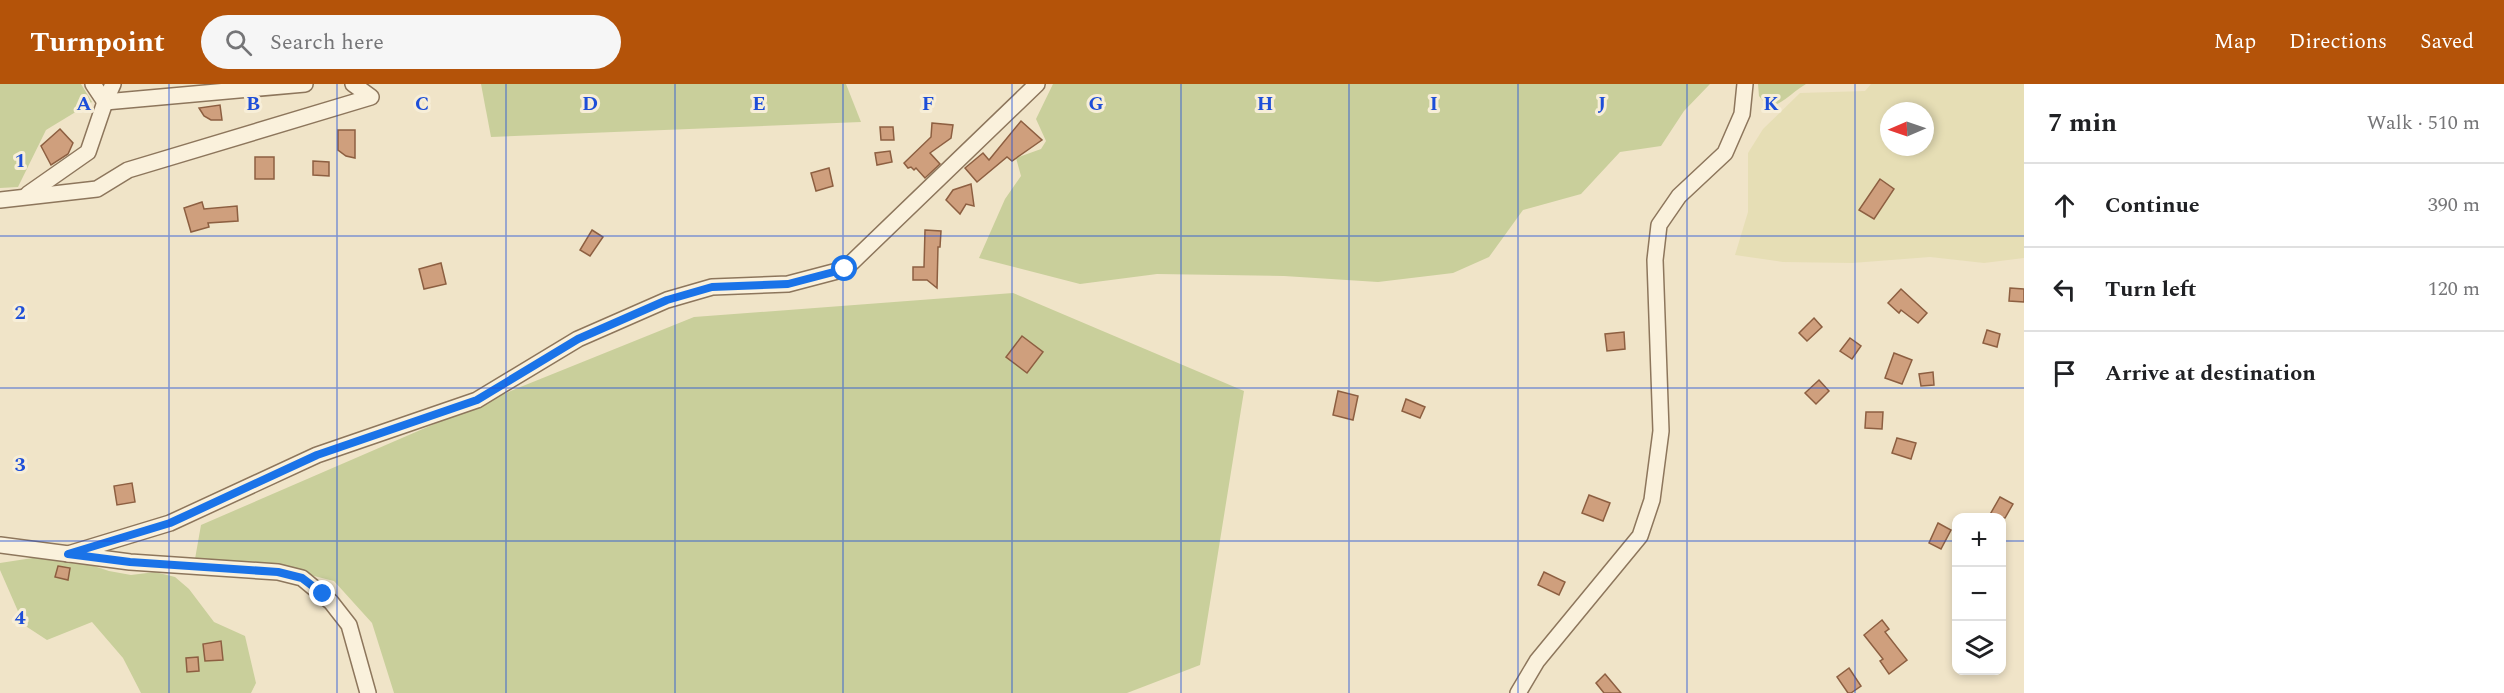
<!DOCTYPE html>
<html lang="en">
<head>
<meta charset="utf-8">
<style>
	:root { --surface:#fff; --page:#f6f6f6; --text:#202124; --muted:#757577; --line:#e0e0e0; --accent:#b45309 }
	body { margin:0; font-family:Spectral,serif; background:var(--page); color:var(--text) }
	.controls { position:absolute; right:18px; bottom:18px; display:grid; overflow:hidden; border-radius:12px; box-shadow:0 3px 9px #0003 }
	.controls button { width:54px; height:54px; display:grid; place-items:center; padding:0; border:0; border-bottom:2px solid var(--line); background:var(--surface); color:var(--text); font:30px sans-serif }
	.compass { position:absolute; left:1880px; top:18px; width:54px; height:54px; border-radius:50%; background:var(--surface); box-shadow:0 3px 9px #0003; rotate:268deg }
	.stop { position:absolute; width:18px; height:18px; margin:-14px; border:4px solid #1a73e8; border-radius:50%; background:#fff }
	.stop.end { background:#1a73e8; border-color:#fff; box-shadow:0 2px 6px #0008 }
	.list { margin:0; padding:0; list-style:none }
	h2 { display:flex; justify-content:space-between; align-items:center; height:78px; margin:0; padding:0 24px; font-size:26px }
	h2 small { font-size:20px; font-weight:400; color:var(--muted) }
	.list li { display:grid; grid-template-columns:39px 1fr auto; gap:18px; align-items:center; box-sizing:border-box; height:84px; padding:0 24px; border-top:2px solid var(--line) }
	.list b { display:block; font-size:22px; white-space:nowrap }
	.list em { font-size:20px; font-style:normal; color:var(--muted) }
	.icon { flex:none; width:33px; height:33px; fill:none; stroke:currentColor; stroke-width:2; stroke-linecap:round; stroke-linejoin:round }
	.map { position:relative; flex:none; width:2024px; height:609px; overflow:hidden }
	header { display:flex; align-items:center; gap:36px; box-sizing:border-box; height:84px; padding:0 30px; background:var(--accent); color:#fff }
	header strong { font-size:28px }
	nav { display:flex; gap:33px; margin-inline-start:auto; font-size:21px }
	.search { width:420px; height:54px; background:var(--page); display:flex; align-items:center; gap:15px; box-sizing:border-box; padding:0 21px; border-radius:33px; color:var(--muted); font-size:22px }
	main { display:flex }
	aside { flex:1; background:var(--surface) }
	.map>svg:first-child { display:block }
</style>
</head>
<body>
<header>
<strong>Turnpoint</strong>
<div class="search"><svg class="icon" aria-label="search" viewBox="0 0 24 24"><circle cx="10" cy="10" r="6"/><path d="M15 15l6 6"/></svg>Search here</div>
<nav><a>Map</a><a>Directions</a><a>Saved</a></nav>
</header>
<main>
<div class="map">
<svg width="2024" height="609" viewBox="0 0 2024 609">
	<rect width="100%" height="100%" fill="#f0e4c8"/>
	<path fill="#e6deb5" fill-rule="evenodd" d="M1871,0H2024V174L1984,179L1930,173L1852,179L1783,178L1735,171L1748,128V69L1763,45L1800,9L1865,7ZM1889,27H1925V63H1889Z"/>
	<g fill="#c9cf9b">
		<polygon points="0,0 81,0 92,18 46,46 18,103 0,104"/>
		<polygon points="481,0 846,0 861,38 491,53"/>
		<polygon points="1053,0 1710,0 1684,27 1661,62 1620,68 1581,110 1523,126 1489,173 1453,189 1378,198 1284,192 1157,190 1080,200 979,174 1005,115 1021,92 1016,74 1041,65 1046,57 1036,35"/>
		<path d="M1758,0H1806C1792,8 1784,20 1768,23L1759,12Z"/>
		<polygon points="1013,209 1244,307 1200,581 1127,609 394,609 372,539 334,497 258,478 195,475 201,441 513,306 694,233"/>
		<polygon points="39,473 88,480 109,487 131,491 155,488 175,493 189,505 214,538 245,552 256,599 251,609 141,609 123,574 92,538 47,556 24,541 0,486 0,479"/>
	</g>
	<g fill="#cf9f7d" stroke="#8d5f41" stroke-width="1.5">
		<polygon points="220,21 222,36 211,36 204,32 199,24"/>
		<polygon points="1021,37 1042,56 1012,77 1007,73 977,98 965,84 983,69 989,76"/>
		<polygon points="932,39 953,41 951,54 930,69 940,80 925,94 916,84 914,86 911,83 908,84 904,79 931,53"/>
		<polygon points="880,43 893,43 894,56 881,56"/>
		<polygon points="60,45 73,59 68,70 51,81 41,62"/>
		<polygon points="338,46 355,46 355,74 346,72 338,66"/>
		<polygon points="890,67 892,78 877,81 875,69"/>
		<rect x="255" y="73" width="19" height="22"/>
		<polygon points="313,77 329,78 329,92 313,91"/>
		<polygon points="829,84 833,102 816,107 811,89"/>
		<polygon points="1880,95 1894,105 1874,135 1859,126"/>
		<polygon points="971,100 974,122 966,120 960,130 946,116 953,106"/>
		<polygon points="202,118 204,125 237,122 238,137 208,139 209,143 191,148 184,124"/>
		<polygon points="592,146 603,153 590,172 580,166"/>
		<polygon points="925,146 941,147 940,163 938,163 937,204 927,196 913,196 913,183 924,183"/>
		<polygon points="441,179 446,200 424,205 419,185"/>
		<polygon points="2010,204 2024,205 2024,218 2009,217"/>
		<polygon points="1901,205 1927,229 1918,239 1901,226 1899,229 1888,219"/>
		<polygon points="1814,234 1822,243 1807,257 1799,249"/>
		<polygon points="1987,246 2000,250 1997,263 1983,259"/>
		<polygon points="1624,248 1625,265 1607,267 1605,250"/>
		<polygon points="1022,252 1043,268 1027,289 1006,273"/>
		<polygon points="1850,254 1861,262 1852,275 1840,267"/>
		<polygon points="1894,269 1912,276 1902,300 1885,294"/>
		<polygon points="1933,288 1934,301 1921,302 1919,290"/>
		<polygon points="1819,296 1829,307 1816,320 1805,309"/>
		<polygon points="1338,307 1358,312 1353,336 1333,331"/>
		<polygon points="1406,315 1425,323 1420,334 1402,327"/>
		<polygon points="1866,328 1883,328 1882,345 1865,344"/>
		<polygon points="1897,354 1916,359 1911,375 1892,369"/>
		<polygon points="132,399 135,418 117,421 114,402"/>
		<polygon points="1589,411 1610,419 1603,437 1582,429"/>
		<polygon points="2000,413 2013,420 2005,434 1988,434"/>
		<polygon points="1938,439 1951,446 1941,465 1929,459"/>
		<polygon points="58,482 70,484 68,496 55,493"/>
		<polygon points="1544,488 1565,498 1559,511 1538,501"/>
		<polygon points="1882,536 1889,545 1885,548 1907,576 1889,590 1880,577 1883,575 1864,551"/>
		<polygon points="221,557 223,576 205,577 203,560"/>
		<polygon points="198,573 199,587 187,588 186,574"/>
		<polygon points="1849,584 1861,602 1851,609 1848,609 1837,593"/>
		<polygon points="1605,590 1621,609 1604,609 1596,599"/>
	</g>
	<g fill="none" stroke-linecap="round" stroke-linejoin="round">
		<g stroke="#8d765c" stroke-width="18">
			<g id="minor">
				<polyline points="93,0 105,18 305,0"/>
				<polyline points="28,110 88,68 105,18 113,0"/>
				<polyline points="0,116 97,105 128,86 371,13 353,0"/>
				<polyline points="0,461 130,478 278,488 302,494 331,518 349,541 368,609"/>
				<polyline points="68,470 170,439 317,371 477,316 578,255 667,216 712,203 788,200 845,185 1037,0"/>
				<polyline points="1518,609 1537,577 1640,452 1652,416 1661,347 1655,176 1659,141 1679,112 1725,69 1742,30 1745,0"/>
			</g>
		</g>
		<use href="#minor" stroke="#faf1dc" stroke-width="15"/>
	</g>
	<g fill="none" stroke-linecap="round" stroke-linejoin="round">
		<polyline stroke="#1a73e8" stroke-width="8" points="323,510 302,494 278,488 130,478 68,470 170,439 317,371 477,316 578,255 667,216 712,203 788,200 845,185"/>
	</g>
	<path fill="none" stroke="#1d4ed8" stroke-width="1.5" stroke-opacity="0.55" d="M169,0V609M337,0V609M506,0V609M675,0V609M843,0V609M1012,0V609M1181,0V609M1349,0V609M1518,0V609M1687,0V609M1855,0V609M0,152H2024M0,304H2024M0,457H1956M2002,457H2024"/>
	<g font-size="20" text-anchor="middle" font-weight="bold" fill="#1d4ed8" stroke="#f7eed8" stroke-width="6" stroke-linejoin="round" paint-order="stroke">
		<text x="84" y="26">A</text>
		<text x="253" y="26">B</text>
		<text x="422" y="26">C</text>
		<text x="590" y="26">D</text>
		<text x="759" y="26">E</text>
		<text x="928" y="26">F</text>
		<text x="1096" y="26">G</text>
		<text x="1265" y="26">H</text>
		<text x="1434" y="26">I</text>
		<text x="1602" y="26">J</text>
		<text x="1771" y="26">K</text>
		<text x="20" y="83">1</text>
		<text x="20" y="235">2</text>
		<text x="20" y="387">3</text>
		<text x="20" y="540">4</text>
	</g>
</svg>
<div class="controls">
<button>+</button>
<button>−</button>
<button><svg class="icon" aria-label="layers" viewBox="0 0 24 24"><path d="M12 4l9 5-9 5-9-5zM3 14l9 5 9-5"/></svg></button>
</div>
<svg class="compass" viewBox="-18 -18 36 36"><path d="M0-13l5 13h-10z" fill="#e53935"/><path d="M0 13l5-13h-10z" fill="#757577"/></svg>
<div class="stop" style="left:845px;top:185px"></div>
<div class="stop end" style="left:323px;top:510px"></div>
</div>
<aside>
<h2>7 min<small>Walk · 510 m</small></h2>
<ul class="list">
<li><svg class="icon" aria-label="ahead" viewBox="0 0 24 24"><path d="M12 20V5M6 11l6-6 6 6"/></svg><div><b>Continue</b></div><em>390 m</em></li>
<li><svg class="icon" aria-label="left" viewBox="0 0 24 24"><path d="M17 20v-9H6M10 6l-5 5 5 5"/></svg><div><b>Turn left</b></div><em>120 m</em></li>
<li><svg class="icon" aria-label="arrive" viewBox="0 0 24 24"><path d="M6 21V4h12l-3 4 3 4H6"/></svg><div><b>Arrive at destination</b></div></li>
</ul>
</aside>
</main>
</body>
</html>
